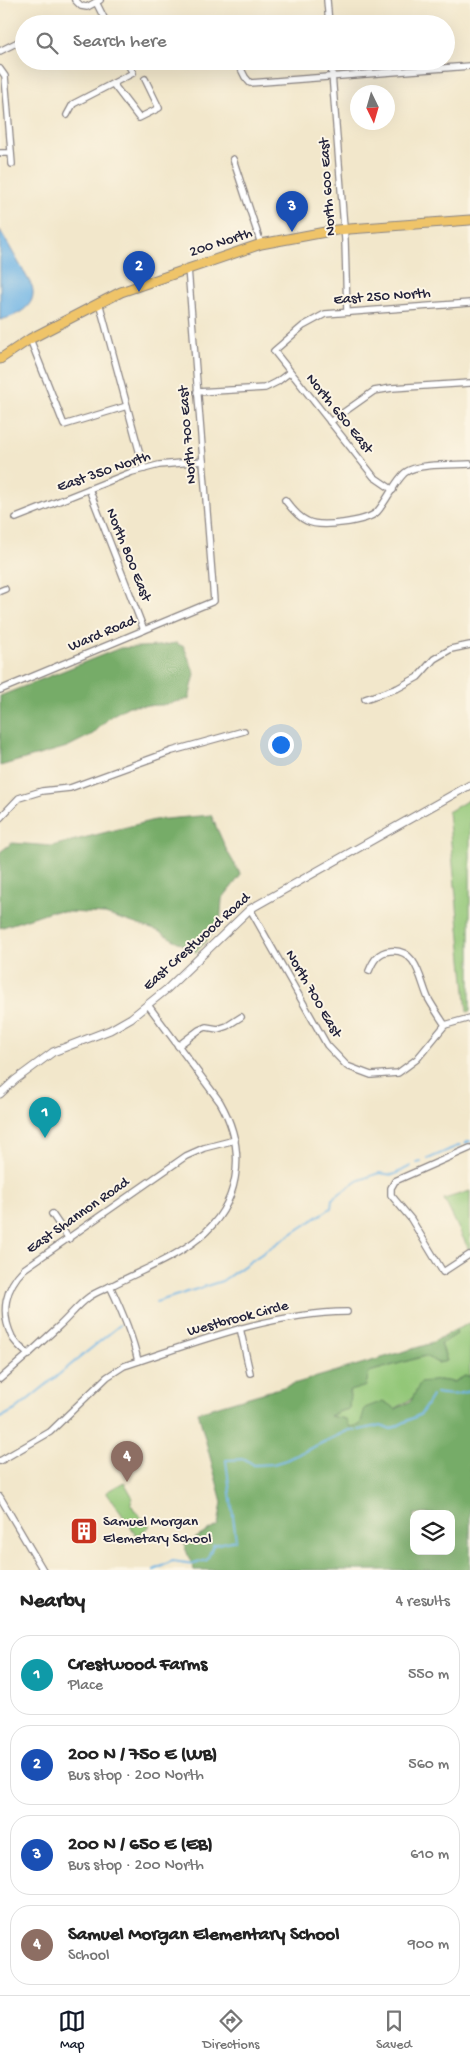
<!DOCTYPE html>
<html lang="en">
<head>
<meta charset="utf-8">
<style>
	:root { --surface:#fff; --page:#f2f2f2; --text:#222; --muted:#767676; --line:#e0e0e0; --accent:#111827 }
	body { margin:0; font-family:"Gochi Hand",sans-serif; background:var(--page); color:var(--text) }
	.controls { position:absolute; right:15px; bottom:15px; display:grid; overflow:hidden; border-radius:10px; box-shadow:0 5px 20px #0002 }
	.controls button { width:45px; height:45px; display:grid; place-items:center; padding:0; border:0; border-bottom:1px solid var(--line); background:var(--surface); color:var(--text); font:25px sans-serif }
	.compass { position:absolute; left:350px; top:85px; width:45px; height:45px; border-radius:50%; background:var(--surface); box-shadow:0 5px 20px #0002; rotate:175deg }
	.you { position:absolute; left:280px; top:744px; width:18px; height:18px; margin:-12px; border:4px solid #fff; border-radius:50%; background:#1a73e8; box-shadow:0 0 0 8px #1a73e833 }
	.badge { display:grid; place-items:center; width:32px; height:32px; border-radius:50%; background:var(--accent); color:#fff; font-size:16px; font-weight:700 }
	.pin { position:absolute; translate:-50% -41px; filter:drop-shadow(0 1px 2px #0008) }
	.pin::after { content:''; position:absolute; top:26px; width:18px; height:15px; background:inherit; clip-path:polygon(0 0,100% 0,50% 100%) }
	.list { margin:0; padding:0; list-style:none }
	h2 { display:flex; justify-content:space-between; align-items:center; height:65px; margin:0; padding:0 20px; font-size:21px }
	h2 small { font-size:16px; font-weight:400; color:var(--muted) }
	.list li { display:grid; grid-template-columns:32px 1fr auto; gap:15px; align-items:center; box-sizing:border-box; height:80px; margin:0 10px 10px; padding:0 10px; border:1px solid var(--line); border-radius:20px }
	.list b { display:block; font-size:19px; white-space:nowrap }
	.list p { margin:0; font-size:16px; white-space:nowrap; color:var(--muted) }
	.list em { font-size:16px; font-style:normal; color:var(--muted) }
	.icon { flex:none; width:28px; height:28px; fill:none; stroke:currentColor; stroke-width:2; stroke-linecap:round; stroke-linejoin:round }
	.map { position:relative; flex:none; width:470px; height:1570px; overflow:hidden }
	.search { position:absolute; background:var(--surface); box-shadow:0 5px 20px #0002; left:15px; right:15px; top:15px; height:55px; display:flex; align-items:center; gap:12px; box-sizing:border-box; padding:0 18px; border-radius:28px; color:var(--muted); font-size:19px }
	.sheet { height:425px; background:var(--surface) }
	nav { display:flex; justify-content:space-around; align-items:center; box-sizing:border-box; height:70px; border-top:1px solid var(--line); background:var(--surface); font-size:14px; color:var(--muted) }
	nav a { display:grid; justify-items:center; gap:2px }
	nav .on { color:var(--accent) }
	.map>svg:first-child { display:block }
</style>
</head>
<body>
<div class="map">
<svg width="470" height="1570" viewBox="0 0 470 1570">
	<rect width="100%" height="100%" fill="#fcf5e5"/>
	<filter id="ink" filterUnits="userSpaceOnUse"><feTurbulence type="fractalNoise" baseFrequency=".02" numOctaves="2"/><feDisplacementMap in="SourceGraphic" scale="10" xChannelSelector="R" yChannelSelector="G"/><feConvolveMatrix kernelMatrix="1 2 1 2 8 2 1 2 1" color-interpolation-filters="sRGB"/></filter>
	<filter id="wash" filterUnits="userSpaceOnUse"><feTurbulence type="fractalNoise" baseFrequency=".0096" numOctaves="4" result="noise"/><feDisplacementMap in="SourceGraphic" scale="20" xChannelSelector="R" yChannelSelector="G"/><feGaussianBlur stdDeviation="1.12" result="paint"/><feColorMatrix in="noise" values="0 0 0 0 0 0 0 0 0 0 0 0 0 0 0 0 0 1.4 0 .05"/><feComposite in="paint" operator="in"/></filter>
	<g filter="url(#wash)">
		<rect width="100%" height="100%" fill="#f2e7cb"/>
		<g fill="#93c778" stroke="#5a745a">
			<polygon points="470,799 470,1011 467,1012 448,812"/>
			<polygon points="470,1191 470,1252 444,1199"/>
			<path d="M470,1323V1376H465L454,1382L439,1380C423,1391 369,1429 350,1427C344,1426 335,1419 329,1417L338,1412L349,1409L350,1391L369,1372L425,1356L438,1363L447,1361L441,1343L457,1334L455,1330Z"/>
			<polygon points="124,1482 132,1496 131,1504 135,1511 150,1526 137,1536 106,1492"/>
		</g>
		<g fill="#76ac68" stroke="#4c6752" fill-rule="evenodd">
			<polygon points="176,643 184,647 195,674 189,699 162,705 129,706 111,716 93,734 67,747 0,766 0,696 120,648 159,646"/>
			<polygon points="211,815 227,851 241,875 222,899 220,926 196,952 158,931 105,914 51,911 0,928 0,852 12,843 52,846 154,820"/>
			<path d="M455,1330L457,1334L441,1344L447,1361L438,1363L425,1356L369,1372L366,1386L350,1391L349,1409L338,1412L330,1416L346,1419L350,1427L360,1425L365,1408L383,1401L396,1409L411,1401L420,1383L439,1380L454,1382L465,1376H470V1570H194L184,1545L218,1525L222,1502L198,1412L429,1344ZM414,1514H451V1551H414Z"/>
		</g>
		<path fill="#6eb4e5" stroke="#486b90" d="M0,230L32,286C38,306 17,316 0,320Z"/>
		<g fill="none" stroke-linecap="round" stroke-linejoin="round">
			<g stroke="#6eb4e5" stroke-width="2">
				<polyline points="465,1143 470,1141"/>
				<polyline points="428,1159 460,1145"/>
				<polyline points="417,1163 421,1162"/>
				<polyline points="156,1302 222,1281 276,1244 331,1208 332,1199 357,1181 379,1173 393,1175 411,1166"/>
				<path d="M436,1393C448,1395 459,1396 470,1390"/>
				<polyline points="0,1418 15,1410 120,1325"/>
				<polyline points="359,1430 381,1425 391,1429 421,1414 432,1396"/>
				<polyline points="154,1570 172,1561 194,1564 207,1560 213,1545 236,1540 226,1460 245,1459 254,1465 273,1464 286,1460 349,1430 356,1430"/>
			</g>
		</g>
	</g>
	<g filter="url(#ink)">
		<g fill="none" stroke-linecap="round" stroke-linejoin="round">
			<g stroke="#8a8483" stroke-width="8">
				<g id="minor">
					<polyline points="75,0 81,6 87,7 100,0"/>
					<polyline points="327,0 329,24"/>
					<polyline points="96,2 107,24"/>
					<polyline points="0,51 24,39"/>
					<polyline points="237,61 245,77 250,83 470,66"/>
					<polyline points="331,61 345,240 347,312"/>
					<polyline points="0,69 5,76 12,164"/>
					<polyline points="113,84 139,118 159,108 145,79"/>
					<polyline points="67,115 73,104 133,73 126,61"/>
					<polyline points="0,153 10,153"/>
					<polyline points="233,159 261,244"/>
					<polyline points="99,302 144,469"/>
					<polyline points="30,339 64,425 127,406"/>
					<polyline points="197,392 265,388 277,382 290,372"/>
					<polyline points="330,422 374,391 392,388 470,383"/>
					<polyline points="89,489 144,630"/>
					<polyline points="393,490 374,477 274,351 303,326 325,314 470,303"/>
					<path d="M285,500C291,508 298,517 307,521C320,528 366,522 377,512C387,501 396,479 406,472C418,463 455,465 470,464"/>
					<polyline points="16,518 132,472 159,465 203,461"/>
					<polyline points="0,591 5,589"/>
					<polyline points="0,690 214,601 188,268"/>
					<polyline points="365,699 398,688 418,677 434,659 451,649 470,645"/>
					<polyline points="0,818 19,798 42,791 70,788 172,751 244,731"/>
					<polyline points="250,909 327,1045 347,1066 371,1075 398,1073 417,1059 445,1025 470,1018"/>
					<path d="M369,971C373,961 378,952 390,951C417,948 420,980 428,998C433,1007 439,1016 445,1025"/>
					<polyline points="178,1046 199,1030 206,1027 218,1029 227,1026 241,1017"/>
					<polyline points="52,1214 69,1239"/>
					<polyline points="469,1255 443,1272 411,1219 391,1195 391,1188 395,1181 470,1148"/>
					<path d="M110,1286C122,1311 132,1334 138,1361"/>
					<polyline points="240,1328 250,1373"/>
					<path d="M29,1355C23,1350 16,1344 12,1337C0,1312 5,1288 24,1269L186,1156L204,1148L235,1140"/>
					<path d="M0,1379C20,1362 40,1344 59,1326C69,1317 78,1305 89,1297C96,1292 105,1289 113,1285C164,1259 224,1241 235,1178C240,1151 233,1125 220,1102L148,1005"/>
					<path d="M0,1461L50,1432L107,1377L124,1366C197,1342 269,1313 347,1312"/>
					<polyline points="0,1497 43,1570"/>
				</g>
			</g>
			<g stroke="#8a8483" stroke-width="9">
				<polyline id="tertiary" points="0,1094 15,1080 53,1052 110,1030 131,1018 167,989 250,909 470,785"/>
			</g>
			<g stroke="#8a8483" stroke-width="11">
				<polyline id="primary" points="0,359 30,339 121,292 261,244 336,230 470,220"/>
			</g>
			<use href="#minor" stroke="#fff" stroke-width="5.5"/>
			<use href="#tertiary" stroke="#fff" stroke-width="7"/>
			<use href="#primary" stroke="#efc469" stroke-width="9"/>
		</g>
	</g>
	<defs>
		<g id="building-square" transform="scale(1.4375)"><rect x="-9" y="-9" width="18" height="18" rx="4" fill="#c8321e" stroke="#fcf5e5"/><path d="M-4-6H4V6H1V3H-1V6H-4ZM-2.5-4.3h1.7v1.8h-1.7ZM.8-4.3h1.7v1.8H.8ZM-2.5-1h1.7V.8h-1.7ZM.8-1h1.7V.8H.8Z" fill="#fff"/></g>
	</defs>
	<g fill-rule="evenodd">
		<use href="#building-square" x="84" y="1531"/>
	</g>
	<g text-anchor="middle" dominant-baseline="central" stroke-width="4" stroke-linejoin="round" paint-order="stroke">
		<g font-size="15" fill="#22223b" stroke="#fcf5e5">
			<text transform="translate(328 187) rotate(-94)">North 600 East</text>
			<text transform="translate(221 243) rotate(-18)">200 North</text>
			<text transform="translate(382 297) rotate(-4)">East 250 North</text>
			<text transform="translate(339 414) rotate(51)">North 650 East</text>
			<text transform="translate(188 435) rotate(-95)">North 700 East</text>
			<text transform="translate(104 472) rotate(-19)">East 350 North</text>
			<text transform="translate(128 555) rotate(68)">North 800 East</text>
			<text transform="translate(102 634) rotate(-23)">Ward Road</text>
			<text transform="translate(197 942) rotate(-42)">East Crestwood Road</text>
			<text transform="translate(313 994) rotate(60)">North 700 East</text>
			<text transform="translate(78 1216) rotate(-35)">East Shannon Road</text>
			<text transform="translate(238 1319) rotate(-15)">Westbrook Circle</text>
		</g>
		<g font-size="15" fill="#22223b" stroke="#fcf5e5" text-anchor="start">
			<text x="103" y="1522">Samuel Morgan<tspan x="103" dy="17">Elemetary School</tspan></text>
		</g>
	</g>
</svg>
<div class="controls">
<button><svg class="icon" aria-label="layers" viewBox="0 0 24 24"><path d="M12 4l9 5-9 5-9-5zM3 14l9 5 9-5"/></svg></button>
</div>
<svg class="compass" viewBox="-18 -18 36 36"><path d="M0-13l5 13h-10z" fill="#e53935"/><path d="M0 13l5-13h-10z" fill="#767676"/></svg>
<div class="you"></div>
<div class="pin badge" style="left:45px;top:1138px;background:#0f9aa8">1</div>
<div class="pin badge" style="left:139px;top:292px;background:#1a4fb4">2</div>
<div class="pin badge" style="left:292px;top:232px;background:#1a4fb4">3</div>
<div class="pin badge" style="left:127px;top:1482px;background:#8d6e63">4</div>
<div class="search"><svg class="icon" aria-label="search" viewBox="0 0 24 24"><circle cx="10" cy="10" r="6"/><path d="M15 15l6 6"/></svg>Search here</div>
</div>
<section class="sheet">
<h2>Nearby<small>4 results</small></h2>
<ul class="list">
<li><span class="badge" style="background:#0f9aa8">1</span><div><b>Crestwood Farms</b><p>Place</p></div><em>550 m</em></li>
<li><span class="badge" style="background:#1a4fb4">2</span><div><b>200 N / 750 E (WB)</b><p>Bus stop · 200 North</p></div><em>560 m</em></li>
<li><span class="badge" style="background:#1a4fb4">3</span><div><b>200 N / 650 E (EB)</b><p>Bus stop · 200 North</p></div><em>610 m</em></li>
<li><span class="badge" style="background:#8d6e63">4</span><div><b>Samuel Morgan Elementary School</b><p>School</p></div><em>900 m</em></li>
</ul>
</section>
<nav>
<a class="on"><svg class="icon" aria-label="map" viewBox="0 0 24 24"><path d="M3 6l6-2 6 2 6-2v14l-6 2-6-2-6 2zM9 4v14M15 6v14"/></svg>Map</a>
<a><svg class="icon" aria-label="directions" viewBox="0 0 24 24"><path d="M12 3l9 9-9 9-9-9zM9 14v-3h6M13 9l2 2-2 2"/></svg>Directions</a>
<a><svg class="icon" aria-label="saved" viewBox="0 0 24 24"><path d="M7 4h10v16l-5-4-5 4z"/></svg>Saved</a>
</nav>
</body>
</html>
